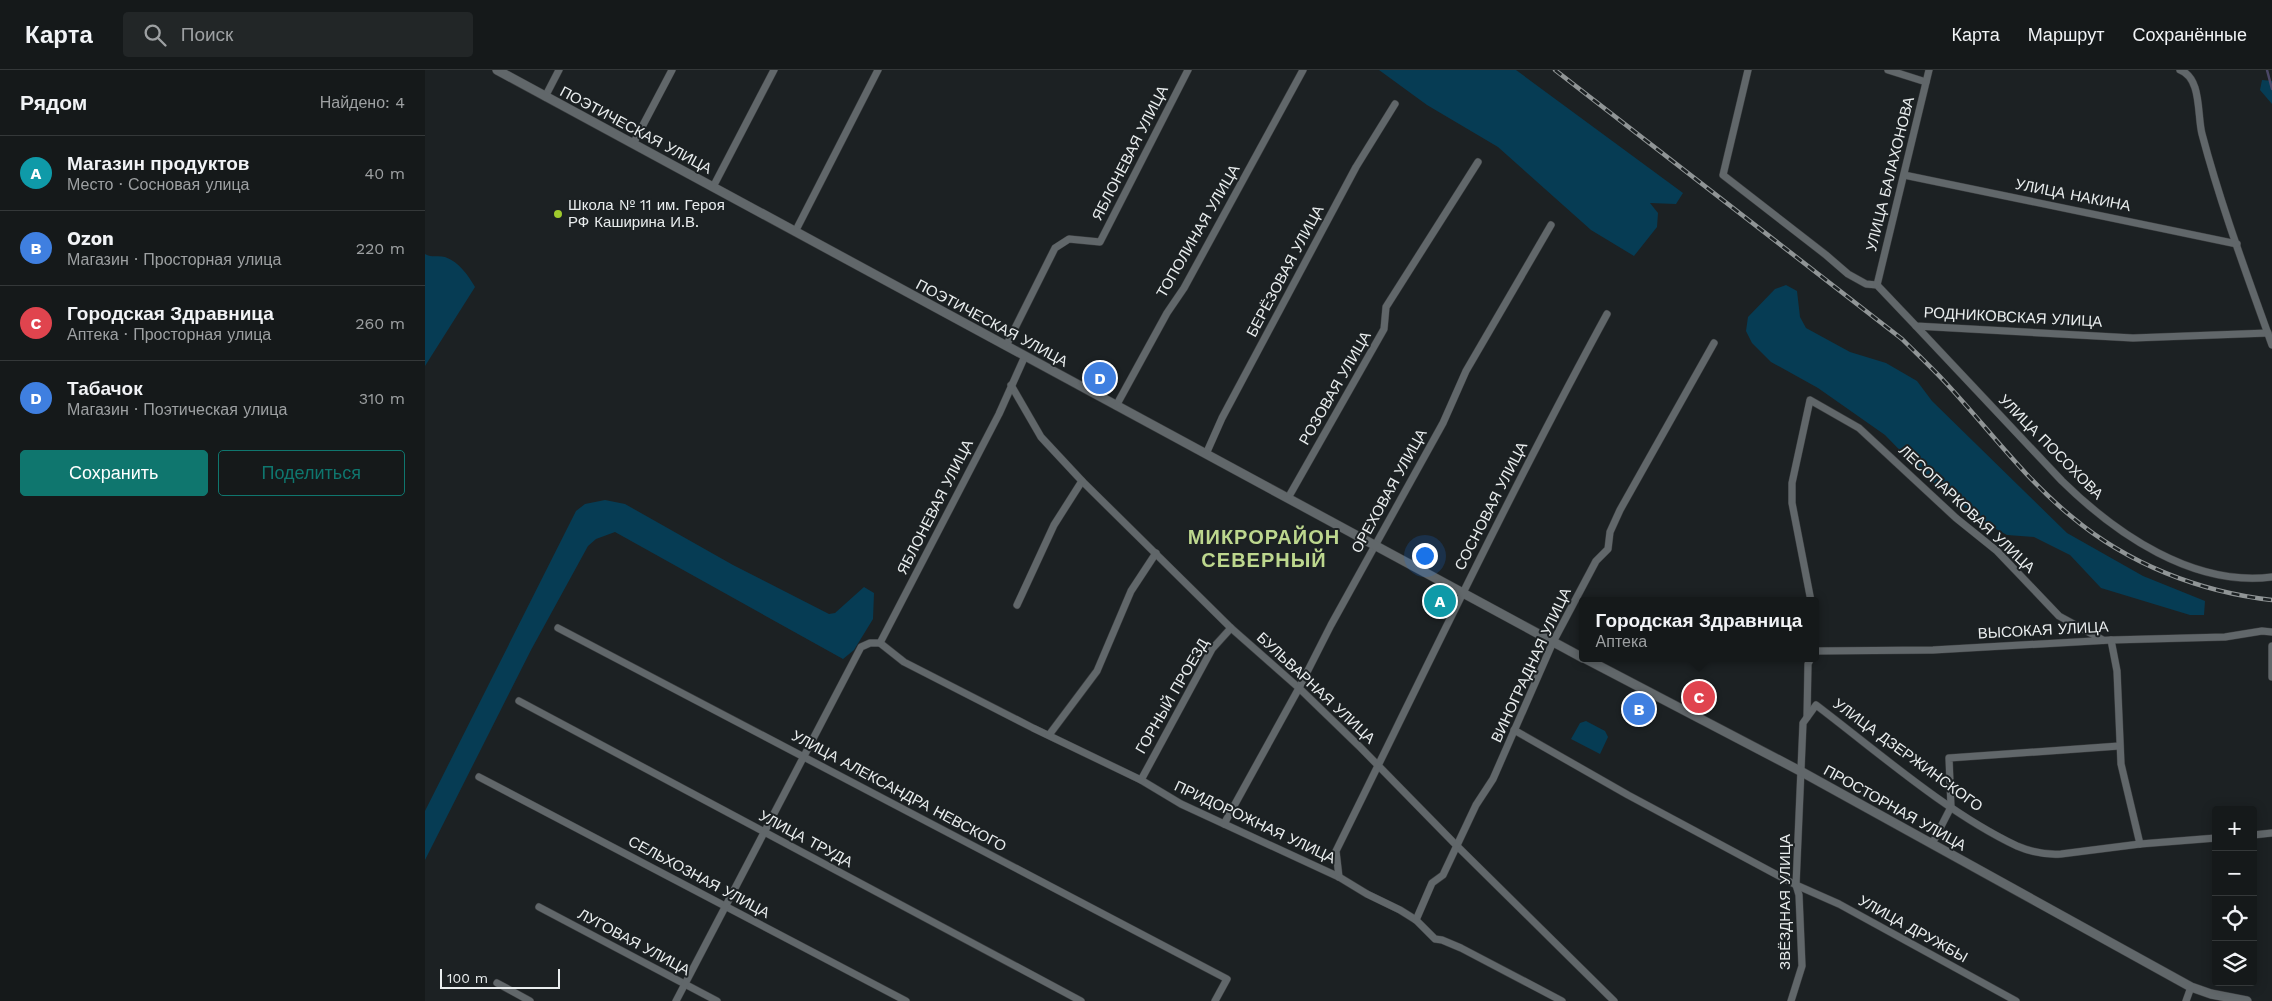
<!DOCTYPE html>
<html lang="ru">
<head>
<meta charset="utf-8">
<style>
	:root { --surface:#15191a; --page:#222627; --text:#f1f3f6; --muted:#9da0a2; --line:#343839; --accent:#0f766e }
	body { margin:0; font-family:"Work Sans",sans-serif; background:var(--page); color:var(--text) }
	.controls { position:absolute; right:15px; bottom:15px; display:grid; overflow:hidden; border-radius:5px; box-shadow:0 2px 12px #0003 }
	.controls button { width:45px; height:45px; display:grid; place-items:center; padding:0; border:0; border-bottom:1px solid var(--line); background:var(--surface); color:var(--text); font:25px sans-serif }
	.scale { position:absolute; left:15px; bottom:12px; width:120px; box-sizing:border-box; padding-left:5px; border:2px solid #e9edee; border-top:0; font-size:14px; line-height:18px; white-space:nowrap; color:#e9edee; -webkit-text-stroke:4px #1c2123; paint-order:stroke }
	.you { position:absolute; left:999px; top:485px; width:18px; height:18px; margin:-12px; border:4px solid #fff; border-radius:50%; background:#1a73e8; box-shadow:0 0 0 8px #1a73e833 }
	.badge { display:grid; place-items:center; width:32px; height:32px; border-radius:50%; background:var(--accent); color:#fff; font-size:16px; font-weight:700 }
	.pin { position:absolute; translate:-50% -50%; border:2px solid #fff; box-shadow:0 1px 5px #0006 }
	.popup { position:absolute; left:1154px; top:527px; width:240px; height:65px; box-sizing:border-box; display:grid; place-content:center; border-radius:5px; background:var(--surface); filter:drop-shadow(0 1px 4px #0005); font-size:16px; white-space:nowrap; color:var(--muted) }
	.popup b { font-size:19px; color:var(--text) }
	.popup::after { content:''; position:absolute; left:50%; top:100%; margin-left:-10px; border:10px solid transparent; border-top-color:var(--surface) }
	.list { margin:0; padding:0; list-style:none }
	h2 { display:flex; justify-content:space-between; align-items:center; height:65px; margin:0; padding:0 20px; font-size:21px }
	h2 small { font-size:16px; font-weight:400; color:var(--muted) }
	.list li { display:grid; grid-template-columns:32px 1fr auto; gap:15px; align-items:center; box-sizing:border-box; height:75px; padding:0 20px; border-top:1px solid var(--line) }
	.list b { display:block; font-size:19px; white-space:nowrap }
	.list p { margin:0; font-size:16px; white-space:nowrap; color:var(--muted) }
	.list em { font-size:16px; font-style:normal; color:var(--muted) }
	.actions { display:flex; gap:10px; padding:15px 20px }
	.actions a { flex:1; padding:11px 0; border:1px solid var(--accent); border-radius:5px; text-align:center; font-size:18px; color:var(--accent) }
	.actions .main { background:var(--accent); color:#fff }
	.icon { flex:none; width:28px; height:28px; fill:none; stroke:currentColor; stroke-width:2; stroke-linecap:round; stroke-linejoin:round }
	.map { position:relative; flex:none; width:1847px; height:931px; overflow:hidden }
	header { display:flex; align-items:center; gap:30px; box-sizing:border-box; height:70px; padding:0 25px; background:var(--surface); border-bottom:1px solid var(--line) }
	header strong { font-size:24px }
	nav { display:flex; gap:28px; margin-inline-start:auto; font-size:18px }
	.search { width:350px; height:45px; background:var(--page); display:flex; align-items:center; gap:12px; box-sizing:border-box; padding:0 18px; border-radius:5px; color:var(--muted); font-size:19px }
	main { display:flex }
	aside { flex:1; background:var(--surface) }
	.map>svg:first-child { display:block }
</style>
</head>
<body>
<header>
<strong>Карта</strong>
<div class="search"><svg class="icon" aria-label="search" viewBox="0 0 24 24"><circle cx="10" cy="10" r="6"/><path d="M15 15l6 6"/></svg>Поиск</div>
<nav><a>Карта</a><a>Маршрут</a><a>Сохранённые</a></nav>
</header>
<main>
<aside>
<h2>Рядом<small>Найдено: 4</small></h2>
<ul class="list">
<li><span class="badge" style="background:#0f9aa8">A</span><div><b>Магазин продуктов</b><p>Место · Сосновая улица</p></div><em>40 m</em></li>
<li><span class="badge" style="background:#3f7fe0">B</span><div><b>Ozon</b><p>Магазин · Просторная улица</p></div><em>220 m</em></li>
<li><span class="badge" style="background:#e0444e">C</span><div><b>Городская Здравница</b><p>Аптека · Просторная улица</p></div><em>260 m</em></li>
<li><span class="badge" style="background:#3f7fe0">D</span><div><b>Табачок</b><p>Магазин · Поэтическая улица</p></div><em>310 m</em></li>
</ul>
<div class="actions"><a class="main">Сохранить</a><a>Поделиться</a></div>
</aside>
<div class="map">
<svg width="1847" height="931" viewBox="0 0 1847 931">
	<rect width="100%" height="100%" fill="#1c2123"/>
	<g fill="#063c54">
		<polygon points="954,0 1091,0 1258,123 1251,134 1225,133 1233,143 1232,157 1209,186 1166,160 1073,77 1002,35"/>
		<polygon points="1837,10 1847,11 1847,34 1835,20"/>
		<path d="M0,184C7,188 13,185 20,187C34,192 43,205 50,217L0,296Z"/>
		<polygon points="1361,215 1372,221 1375,247 1381,258 1425,282 1461,293 1492,311 1507,331 1642,463 1718,506 1780,531 1779,545 1765,545 1676,518 1645,485 1609,467 1582,465 1558,452 1497,403 1460,365 1393,318 1346,292 1327,273 1321,261 1323,247 1350,219"/>
		<polygon points="180,430 200,434 308,495 404,544 410,543 439,517 449,523 448,549 429,580 418,589 190,462 171,469 163,476 106,580 0,790 0,741 151,441 160,434"/>
		<polygon points="1161,651 1180,661 1183,667 1175,684 1146,669 1155,653"/>
	</g>
	<g fill="none" stroke-linecap="round" stroke-linejoin="round">
		<polyline stroke="#4a4766" stroke-width="2.5" points="1842,0 1847,19"/>
		<g stroke="#393c3e" stroke-width="8">
			<g id="minor">
				<polyline points="1323,0 1298,105 1401,185 1423,204 1441,214 1452,215 1491,256 1708,268 1843,263"/>
				<polyline points="1463,0 1501,12"/>
				<path d="M1755,0C1777,8 1772,45 1777,64C1796,136 1822,205 1847,275"/>
				<polyline points="120,27 134,0"/>
				<polyline points="208,74 247,0"/>
				<polyline points="1479,105 1812,174"/>
				<polyline points="288,117 349,0"/>
				<polyline points="370,162 453,0"/>
				<polyline points="1452,215 1504,0"/>
				<path d="M1491,256L1637,411C1691,464 1768,517 1847,507"/>
				<polyline points="581,276 630,178 644,169 675,172 763,0"/>
				<polyline points="586,315 616,367 657,411 806,558 874,618 935,677 1032,776 1189,931"/>
				<polyline points="691,336 742,243 759,218 878,0"/>
				<polyline points="781,384 797,348 931,97 970,34"/>
				<polyline points="863,428 959,259 961,237 1053,92"/>
				<polyline points="1386,531 1367,433 1367,413 1385,330 1434,358 1531,448 1572,481 1634,546 1678,570"/>
				<polyline points="592,535 629,455 657,411"/>
				<polyline points="1390,554 1390,581"/>
				<polyline points="133,558 802,909 790,931"/>
				<polyline points="1686,570 1692,601 1696,694 1715,774"/>
				<polyline points="455,573 479,592 608,658 716,710 756,734 914,807 942,824 975,840 991,850 1010,869 1017,870 1036,878 1137,931"/>
				<polyline points="455,573 574,344 600,286"/>
				<polyline points="1847,576 1847,607"/>
				<polyline points="1390,581 1508,580 1686,570 1800,567 1837,561 1847,562"/>
				<polyline points="94,631 656,931"/>
				<polyline points="1382,647 1383,594 1386,588"/>
				<polyline points="1089,660 1203,725 1371,815 1414,834 1591,931"/>
				<polyline points="624,665 672,601 706,521 731,483"/>
				<polyline points="54,707 481,931"/>
				<polyline points="716,710 787,579 806,558"/>
				<polyline points="799,754 874,618 906,555 1018,353 1041,301 1126,155"/>
				<polyline points="1828,765 1847,763"/>
				<polyline points="1507,774 1526,737 1524,688 1694,676"/>
				<path d="M914,807L911,781C1000,601 1086,420 1182,244"/>
				<polyline points="114,837 292,931"/>
				<polyline points="991,850 1007,813 1018,805 1051,735 1068,709 1128,572 1171,491 1183,479 1185,462 1195,440 1289,273"/>
				<polyline points="72,913 105,931"/>
				<polyline points="251,931 436,577 445,573 455,573"/>
				<path d="M1366,931L1377,896L1374,825L1371,815L1378,653L1391,635C1453,682 1522,743 1592,776C1606,782 1621,785 1636,784L1715,774L1791,768"/>
				<polyline points="1761,931 1766,917"/>
			</g>
		</g>
		<g stroke="#393c3e" stroke-width="10">
			<g id="tertiary">
				<polyline points="72,0 1158,588"/>
				<polyline points="1159,588 1377,702 1766,917 1786,924 1822,931"/>
			</g>
		</g>
		<use href="#minor" stroke="#61676a" stroke-width="7"/>
		<use href="#tertiary" stroke="#61676a" stroke-width="9"/>
		<g stroke="#909596" stroke-width="4.5">
			<path id="rail" d="M1130,0L1477,269C1491,283 1506,297 1520,312C1562,357 1599,408 1647,447C1703,494 1775,522 1847,530"/>
		</g>
		<use href="#rail" stroke="#1c2123" stroke-width="2.5" stroke-dasharray="8" stroke-linecap="butt"/>
	</g>
	<circle fill="#9fca2d" stroke="#1c2123" stroke-width="2" cx="133" cy="144" r="5"/>
	<g text-anchor="middle" dominant-baseline="central" stroke-width="4" stroke-linejoin="round" paint-order="stroke">
		<g font-size="15" fill="#e9edee" stroke="#1c2123">
			<text transform="translate(211 60) rotate(28)">ПОЭТИЧЕСКАЯ УЛИЦА</text>
			<text transform="translate(705 83) rotate(-63)">ЯБЛОНЕВАЯ УЛИЦА</text>
			<text transform="translate(1465 104) rotate(-76)">УЛИЦА БАЛАХОНОВА</text>
			<text transform="translate(1648 125) rotate(11)">УЛИЦА НАКИНА</text>
			<text transform="translate(773 161) rotate(-60)">ТОПОЛИНАЯ УЛИЦА</text>
			<text transform="translate(860 201) rotate(-62)">БЕРЁЗОВАЯ УЛИЦА</text>
			<text transform="translate(1588 247) rotate(3)">РОДНИКОВСКАЯ УЛИЦА</text>
			<text transform="translate(567 253) rotate(28)">ПОЭТИЧЕСКАЯ УЛИЦА</text>
			<text transform="translate(910 318) rotate(-60)">РОЗОВАЯ УЛИЦА</text>
			<text transform="translate(1626 377) rotate(45)">УЛИЦА ПОСОХОВА</text>
			<text transform="translate(964 421) rotate(-61)">ОРЕХОВАЯ УЛИЦА</text>
			<text transform="translate(1066 436) rotate(-63)">СОСНОВАЯ УЛИЦА</text>
			<text transform="translate(510 437) rotate(-63)">ЯБЛОНЕВАЯ УЛИЦА</text>
			<text transform="translate(1542 439) rotate(43)">ЛЕСОПАРКОВАЯ УЛИЦА</text>
			<text transform="translate(1618 560) rotate(-3)">ВЫСОКАЯ УЛИЦА</text>
			<text transform="translate(1106 595) rotate(-65)">ВИНОГРАДНАЯ УЛИЦА</text>
			<text transform="translate(891 618) rotate(43)">БУЛЬВАРНАЯ УЛИЦА</text>
			<text transform="translate(747 626) rotate(-60)">ГОРНЫЙ ПРОЕЗД</text>
			<text transform="translate(1483 685) rotate(36)">УЛИЦА ДЗЕРЖИНСКОГО</text>
			<text transform="translate(474 721) rotate(28)">УЛИЦА АЛЕКСАНДРА НЕВСКОГО</text>
			<text transform="translate(1470 738) rotate(29)">ПРОСТОРНАЯ УЛИЦА</text>
			<text transform="translate(830 752) rotate(25)">ПРИДОРОЖНАЯ УЛИЦА</text>
			<text transform="translate(381 769) rotate(28)">УЛИЦА ТРУДА</text>
			<text transform="translate(274 807) rotate(28)">СЕЛЬХОЗНАЯ УЛИЦА</text>
			<text transform="translate(1360 832) rotate(-90)">ЗВЁЗДНАЯ УЛИЦА</text>
			<text transform="translate(1488 859) rotate(29)">УЛИЦА ДРУЖБЫ</text>
			<text transform="translate(209 872) rotate(28)">ЛУГОВАЯ УЛИЦА</text>
		</g>
		<g font-size="15" fill="#e9edee" stroke="#1c2123" text-anchor="start">
			<text x="143" y="135">Школа № 11 им. Героя<tspan x="143" dy="17">РФ Каширина И.В.</tspan></text>
		</g>
		<g font-size="20" font-weight="bold" letter-spacing="1" fill="#bdd78e" stroke="#1c2123">
			<text x="839" y="467">МИКРОРАЙОН<tspan x="839" dy="23">СЕВЕРНЫЙ</tspan></text>
		</g>
	</g>
</svg>
<div class="controls">
<button>+</button>
<button>−</button>
<button><svg class="icon" aria-label="locate" viewBox="0 0 24 24"><circle cx="12" cy="12" r="6"/><path d="M12 2v4M12 18v4M2 12h4M18 12h4"/></svg></button>
<button><svg class="icon" aria-label="layers" viewBox="0 0 24 24"><path d="M12 4l9 5-9 5-9-5zM3 14l9 5 9-5"/></svg></button>
</div>
<div class="scale">100 m</div>
<div class="you"></div>
<div class="pin badge" style="left:1015px;top:531px;background:#0f9aa8">A</div>
<div class="pin badge" style="left:1214px;top:639px;background:#3f7fe0">B</div>
<div class="pin badge" style="left:1274px;top:627px;background:#e0444e">C</div>
<div class="popup"><b>Городская Здравница</b>Аптека</div>
<div class="pin badge" style="left:675px;top:308px;background:#3f7fe0">D</div>
</div>
</main>
</body>
</html>
